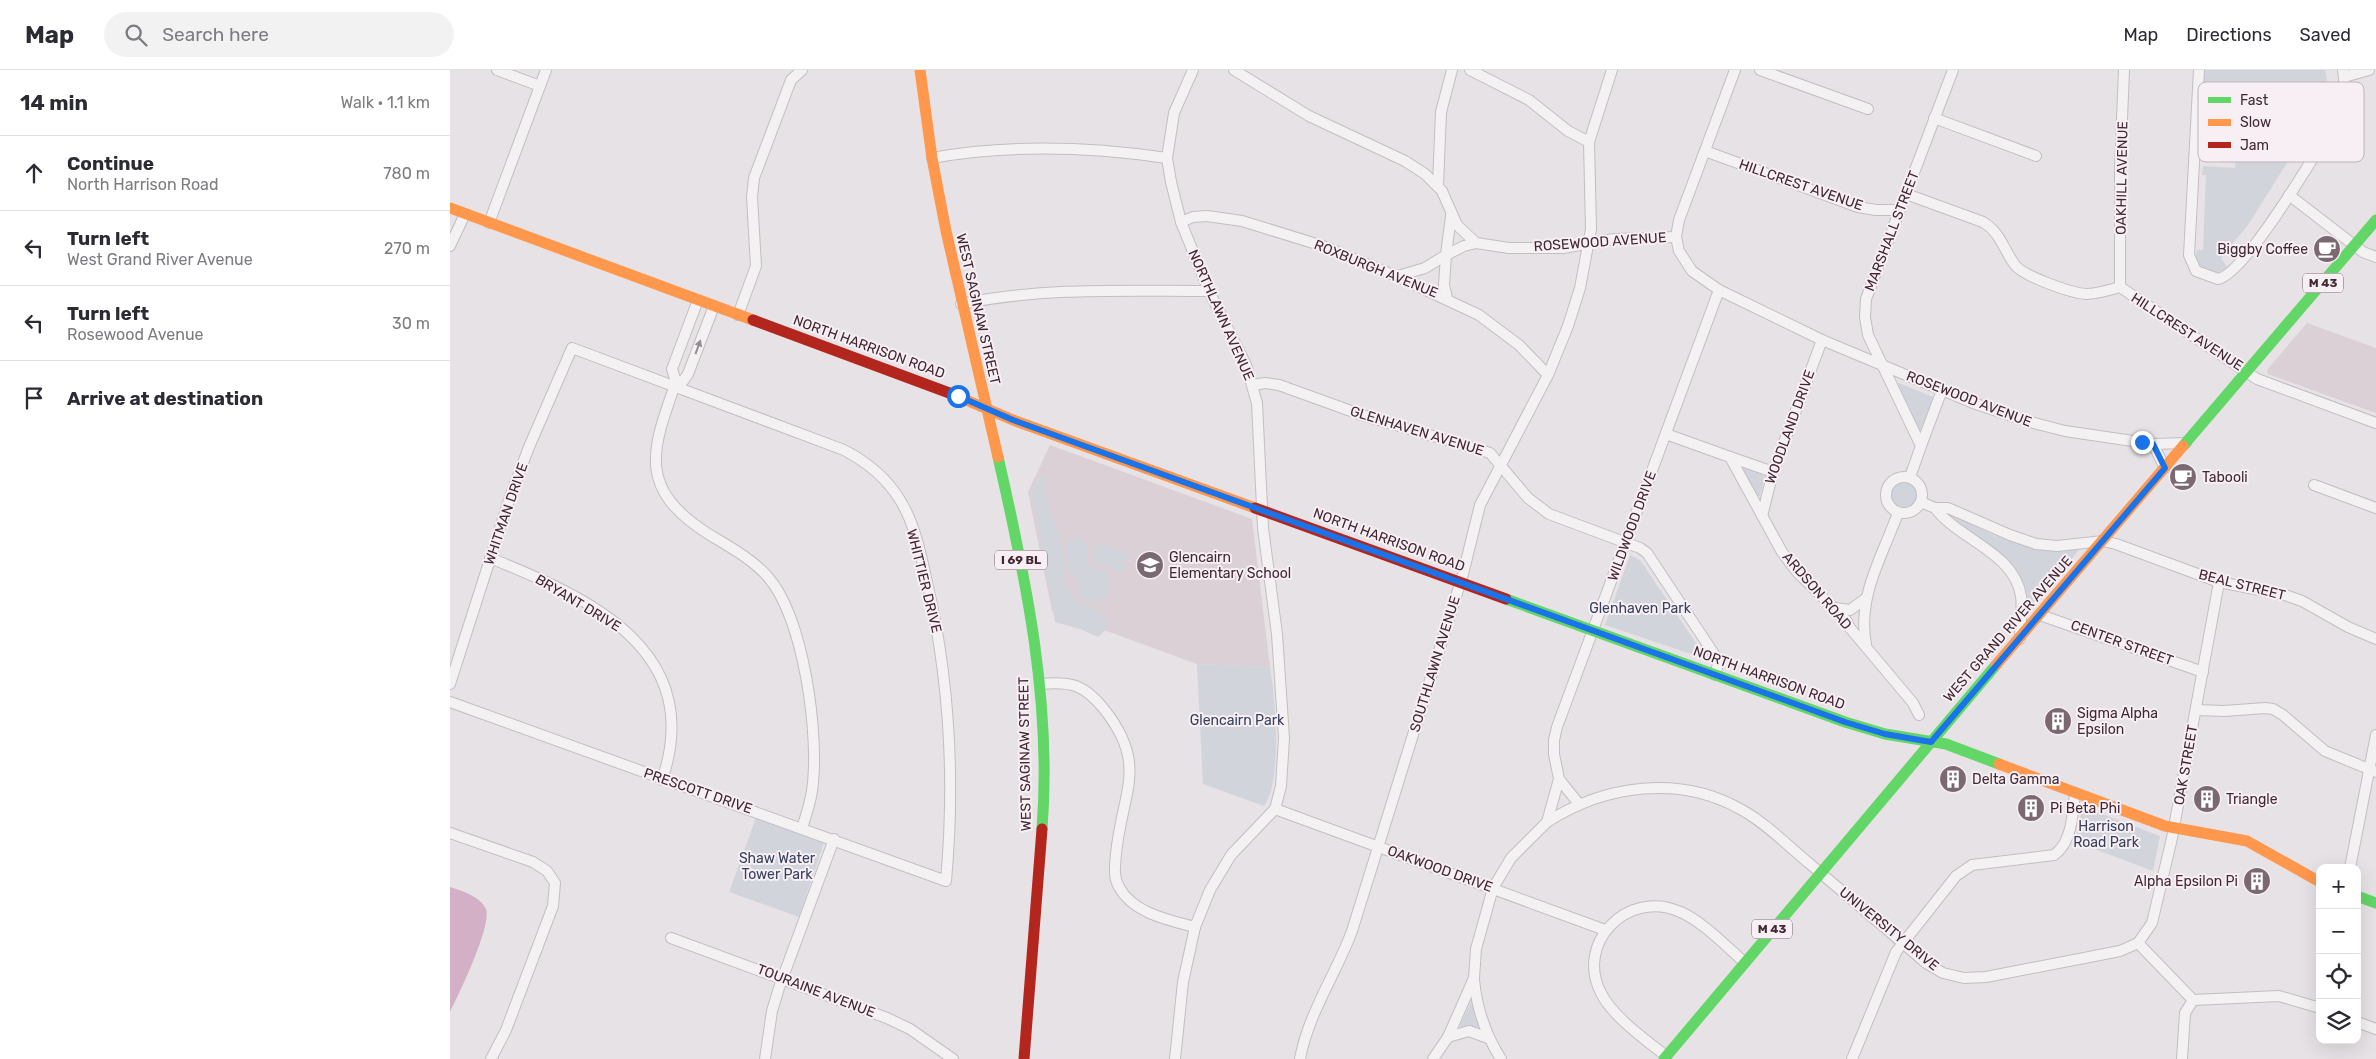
<!DOCTYPE html>
<html lang="en">
<head>
<meta charset="utf-8">
<style>
	:root { --surface:#fff; --page:#f2f2f3; --text:#2b2b33; --muted:#7c7c81; --line:#e1e1e2 }
	body { margin:0; font-family:Rubik,sans-serif; background:var(--page); color:var(--text) }
	.controls { position:absolute; right:15px; bottom:15px; display:grid; overflow:hidden; border-radius:10px; box-shadow:0 5px 20px #0002 }
	.controls button { width:45px; height:45px; display:grid; place-items:center; padding:0; border:0; border-bottom:1px solid var(--line); background:var(--surface); color:var(--text); font:25px sans-serif }
	.stop { position:absolute; width:15px; height:15px; margin:-11px; border:4px solid #1a73e8; border-radius:50%; background:#fff }
	.stop.end { background:#1a73e8; border-color:#fff; box-shadow:0 1px 5px #0008 }
	.list { margin:0; padding:0; list-style:none }
	h2 { display:flex; justify-content:space-between; align-items:center; height:65px; margin:0; padding:0 20px; font-size:21px }
	h2 small { font-size:16px; font-weight:400; color:var(--muted) }
	.list li { display:grid; grid-template-columns:32px 1fr auto; gap:15px; align-items:center; box-sizing:border-box; height:75px; padding:0 20px; border-top:1px solid var(--line) }
	.list b { display:block; font-size:19px; white-space:nowrap }
	.list p { margin:0; font-size:16px; white-space:nowrap; color:var(--muted) }
	.list em { font-size:16px; font-style:normal; color:var(--muted) }
	.icon { flex:none; width:28px; height:28px; fill:none; stroke:currentColor; stroke-width:2; stroke-linecap:round; stroke-linejoin:round }
	.map { position:relative; flex:none; width:1926px; height:989px; overflow:hidden }
	header { display:flex; align-items:center; gap:30px; box-sizing:border-box; height:70px; padding:0 25px; background:var(--surface); border-bottom:1px solid var(--line) }
	header strong { font-size:24px }
	nav { display:flex; gap:28px; margin-inline-start:auto; font-size:18px }
	.search { width:350px; height:45px; background:var(--page); display:flex; align-items:center; gap:12px; box-sizing:border-box; padding:0 18px; border-radius:28px; color:var(--muted); font-size:19px }
	main { display:flex }
	aside { flex:1; background:var(--surface) }
	.map>svg:first-child { display:block }
</style>
</head>
<body>
<header>
<strong>Map</strong>
<div class="search"><svg class="icon" aria-label="search" viewBox="0 0 24 24"><circle cx="10" cy="10" r="6"/><path d="M15 15l6 6"/></svg>Search here</div>
<nav><a>Map</a><a>Directions</a><a>Saved</a></nav>
</header>
<main>
<aside>
<h2>14 min<small>Walk · 1.1 km</small></h2>
<ul class="list">
<li><svg class="icon" aria-label="ahead" viewBox="0 0 24 24"><path d="M12 20V5M6 11l6-6 6 6"/></svg><div><b>Continue</b><p>North Harrison Road</p></div><em>780 m</em></li>
<li><svg class="icon" aria-label="left" viewBox="0 0 24 24"><path d="M17 20v-9H6M10 6l-5 5 5 5"/></svg><div><b>Turn left</b><p>West Grand River Avenue</p></div><em>270 m</em></li>
<li><svg class="icon" aria-label="left" viewBox="0 0 24 24"><path d="M17 20v-9H6M10 6l-5 5 5 5"/></svg><div><b>Turn left</b><p>Rosewood Avenue</p></div><em>30 m</em></li>
<li><svg class="icon" aria-label="arrive" viewBox="0 0 24 24"><path d="M6 21V4h12l-3 4 3 4H6"/></svg><div><b>Arrive at destination</b></div></li>
</ul>
</aside>
<div class="map">
<svg width="1926" height="989" viewBox="0 0 1926 989">
	<rect width="100%" height="100%" fill="#e7e2e5"/>
	<g fill="#dad0d5">
		<polygon points="1857,253 1926,278 1926,343 1818,304 1817,300"/>
		<polygon points="600,375 802,449 820,597 747,594 602,541 578,422"/>
	</g>
	<g fill="#d2d4db">
		<path d="M1752,0H1875L1877,9L1872,37L1798,155L1771,188L1777,197C1768,208 1751,200 1745,189L1747,180H1753L1756,105H1752L1753,96L1785,98L1787,67L1748,64Z"/>
		<polygon points="1449,313 1483,327 1472,360 1469,359 1447,315"/>
		<polygon points="1295,398 1315,406 1310,426 1307,426 1292,400"/>
		<polygon points="591,407 595,409 600,440 611,470 616,500 615,515 629,533 648,541 659,552 658,557 648,567 630,559 605,552 583,424 586,412"/>
		<circle cx="1454" cy="424" r="13"/>
		<path d="M1497,443C1525,456 1554,472 1584,478C1597,481 1621,477 1629,480L1577,540L1572,512L1559,491Z"/>
		<path d="M629,468L636,471L638,481L637,494L654,501L662,509L658,526C647,529 642,536 630,527L626,507L619,501L616,471Z"/>
		<polygon points="648,473 679,483 672,502 641,491"/>
		<polygon points="1180,485 1190,490 1248,576 1253,588 1155,555"/>
		<path d="M747,594L820,597C825,628 833,710 814,736L753,714Z"/>
		<polygon points="1634,737 1710,766 1703,801 1626,772 1632,738"/>
		<polygon points="306,748 374,773 349,847 279,822"/>
		<polygon points="1022,930 1030,957 1011,957 1010,955"/>
	</g>
	<path fill="#d3b0c5" d="M0,817C12,821 30,826 36,839C42,856 9,924 0,942Z"/>
	<g fill="none" stroke-linecap="round" stroke-linejoin="round">
		<g stroke="#c3bec1" stroke-width="12">
			<g id="street">
				<polyline points="47,0 90,16"/>
				<polyline points="743,0 724,43 717,88 721,112 731,152 759,221 796,295 807,333 813,458 827,564 834,668 831,716 825,739 781,785 760,820 745,857"/>
				<polyline points="784,0 859,46 955,91 975,104 992,121 1007,155 1026,173 1059,178 1113,178 1164,169 1226,167 1229,181 1242,201 1269,220 1372,270 1523,333 1580,352 1615,361 1703,374 1736,373"/>
				<polyline points="1020,0 1079,30 1118,61 1139,72"/>
				<polyline points="1310,0 1418,39"/>
				<path d="M1749,0L1739,185L1746,201L1768,209C1795,204 1864,86 1881,59C1890,41 1897,21 1893,0"/>
				<polyline points="1894,7 1919,0"/>
				<polyline points="1484,48 1586,86"/>
				<polyline points="1255,81 1408,137 1426,140 1449,140"/>
				<path d="M482,88C559,74 640,77 717,88"/>
				<polyline points="988,115 991,42 1002,0"/>
				<path d="M1456,124L1533,152C1551,163 1553,179 1565,195C1573,206 1621,223 1636,224C1647,224 1659,220 1670,217L1807,309L1926,353"/>
				<polyline points="1839,125 1913,182 1926,187"/>
				<polyline points="731,152 743,147 757,146 792,151 873,176 948,207 1029,245 1069,275 1098,305"/>
				<polyline points="39,153 96,0"/>
				<polyline points="1226,167 1229,150 1285,0"/>
				<polyline points="0,176 15,144"/>
				<polyline points="948,206 975,198 996,185 1001,146"/>
				<polyline points="1670,217 1670,98 1674,0"/>
				<polyline points="997,228 994,215 996,185 1014,176 1026,173"/>
				<path d="M511,234C594,217 676,221 759,221"/>
				<polyline points="288,245 306,196 302,127 304,108 341,10 352,0"/>
				<path d="M226,312C201,382 187,419 260,465C280,477 302,489 318,507C354,548 370,667 362,721C360,734 356,746 352,758"/>
				<polyline points="226,312 233,311 238,304 264,236"/>
				<polyline points="226,312 222,299 248,230"/>
				<polyline points="803,315 815,313 829,315 912,345 1040,383 1078,428 1099,444 1190,478 1197,483 1266,587 1268,594 1265,605"/>
				<polyline points="1216,364 1280,387 1332,482 1347,502 1396,550 1400,558 1463,633 1469,645"/>
				<polyline points="1703,374 1715,398"/>
				<polyline points="1471,376 1492,320"/>
				<polyline points="1280,387 1323,402"/>
				<circle cx="1454" cy="425" r="18"/>
				<polyline points="1460,407 1471,376 1418,265 1415,247 1416,229 1503,0"/>
				<polyline points="1864,415 1926,438"/>
				<polyline points="1471,432 1485,438 1498,438 1560,465 1586,474 1607,476 1653,471 1666,474 1769,512 1835,525 1852,531 1898,557 1926,569"/>
				<path d="M1485,438C1509,470 1564,482 1571,526C1573,540 1570,555 1570,569"/>
				<polyline points="1312,446 1323,402 1372,270"/>
				<path d="M40,488C140,528 256,581 212,710"/>
				<polyline points="1385,538 1400,540 1415,529"/>
				<polyline points="1590,545 1753,602"/>
				<path d="M1416,575C1407,526 1432,487 1448,443"/>
				<path d="M0,614L60,427L79,377L122,278L394,380C417,392 436,407 450,430C465,454 471,485 477,512C500,611 505,710 496,811L0,632"/>
				<path d="M590,614C620,611 634,614 654,639C699,696 672,721 666,784C665,795 663,807 669,817C683,843 718,850 745,857L733,912L725,989"/>
				<polyline points="1746,640 1774,641 1815,638 1823,639 1833,645 1875,681 1926,702"/>
				<polyline points="1109,709 1129,734"/>
				<polyline points="825,739 1155,860"/>
				<path d="M1097,752C1155,715 1230,704 1292,740C1317,754 1338,776 1360,794C1399,827 1438,860 1476,893L1493,903L1514,908L1536,907L1670,881L1688,873L1702,853L1722,768L1769,512"/>
				<polyline points="0,763 83,792 97,801 105,813 103,836 56,960 41,989"/>
				<polyline points="1900,798 1926,665"/>
				<polyline points="221,868 437,948 460,959 503,989"/>
				<polyline points="1688,873 1743,930 1829,926 1870,938"/>
				<path d="M1024,910C1027,939 1035,964 1051,989"/>
				<polyline points="1907,952 1926,959"/>
				<polyline points="998,967 1019,961 1038,968"/>
				<path d="M1216,986C1196,970 1162,946 1151,923C1125,873 1177,820 1228,841C1250,849 1276,876 1294,892"/>
				<polyline points="315,989 322,941 329,918 384,769"/>
				<path d="M850,989C858,944 886,904 902,861L1013,504L1030,435L1098,305L1118,256L1130,218L1141,159L1139,72L1162,0"/>
				<polyline points="983,989 998,967 1024,908 1026,879 1043,818 1061,788 1097,752 1109,709 1104,684 1104,670 1107,657 1269,220"/>
				<path d="M1402,989L1446,882L1506,806L1522,795L1604,785C1622,773 1623,743 1625,723"/>
				<polyline points="1732,989 1735,943 1743,930"/>
			</g>
		</g>
		<use href="#street" stroke="#f4f1f3" stroke-width="10"/>
		<g stroke="#63d668" stroke-width="11">
			<polyline points="1733,376 1926,150"/>
			<path d="M548,387C576,509 602,633 592,759"/>
			<polyline points="1056,529 1395,652 1435,664 1496,674 1549,694"/>
			<polyline points="1907,826 1926,833"/>
			<polyline points="1214,989 1546,595"/>
		</g>
		<g stroke="#ff974d" stroke-width="11">
			<polyline points="470,0 482,88 496,161 548,387"/>
			<polyline points="0,138 303,250"/>
			<polyline points="502,324 563,350 805,438"/>
			<polyline points="1546,595 1733,376"/>
			<polyline points="1549,694 1715,756 1797,771 1870,812"/>
		</g>
		<g stroke="#b3261e" stroke-width="11">
			<polyline points="303,250 502,324"/>
			<polyline points="805,438 1056,529"/>
			<polyline points="574,989 592,759"/>
		</g>
	</g>
	<defs><path id="oneway-solid" d="M-6-.8H1V-3.2L6.5 0L1 3.2V.8H-6Z" transform="scale(1.25)"/></defs>
	<use fill="#9a8c94" href="#oneway-solid" transform="translate(248 277) rotate(-70)"/>
	<g fill="none" stroke-linecap="round" stroke-linejoin="round">
		<polyline stroke="#1a73e8" stroke-width="6" points="508,326 563,350 1395,652 1435,664 1481,672 1715,398 1703,374 1692,372"/>
	</g>
	<defs>
		<g id="cafe-disc" transform="scale(1.4375)"><circle r="9.5" fill="#7b6972" stroke="#f7eff3"/><path d="M-5.5-4.5H6V0H3Q3 3.5 0 3.5H-2.5Q-5.5 3.5-5.5 0ZM3-3.2v2h1.7v-2ZM-6 4.5H4V6H-6Z" fill="#fff"/></g>
		<g id="school-disc" transform="scale(1.4375)"><circle r="9.5" fill="#7b6972" stroke="#f7eff3"/><path d="M0-5L7-2L0 1L-7-2ZM-4 1L0 2.5L4 1V4Q0 6-4 4Z" fill="#fff"/></g>
		<g id="building-disc" transform="scale(1.4375)"><circle r="9.5" fill="#7b6972" stroke="#f7eff3"/><path d="M-4-6H4V6H1V3H-1V6H-4ZM-2.5-4.3h1.7v1.8h-1.7ZM.8-4.3h1.7v1.8H.8ZM-2.5-1h1.7V.8h-1.7ZM.8-1h1.7V.8H.8Z" fill="#fff"/></g>
	</defs>
	<g fill-rule="evenodd">
		<use href="#cafe-disc" x="1877" y="179"/>
		<use href="#cafe-disc" x="1733" y="407"/>
		<use href="#school-disc" x="700" y="495"/>
		<use href="#building-disc" x="1608" y="651"/>
		<use href="#building-disc" x="1503" y="709"/>
		<use href="#building-disc" x="1757" y="729"/>
		<use href="#building-disc" x="1581" y="738"/>
		<use href="#building-disc" x="1807" y="811"/>
	</g>
	<g text-anchor="middle" dominant-baseline="central" stroke-width="4" stroke-linejoin="round" paint-order="stroke">
		<g fill="#f7eff3" stroke="#78646d" stroke-width="1">
			<rect x="1853" y="203.5" width="40" height="19" rx="4"/>
			<rect x="545" y="480.5" width="52" height="19" rx="4"/>
			<rect x="1302" y="849.5" width="40" height="19" rx="4"/>
		</g>
		<g font-size="12" font-weight="bold" fill="#412834">
			<text x="1873" y="213">M 43</text>
			<text x="571" y="490">I 69 BL</text>
			<text x="1322" y="859">M 43</text>
		</g>
		<g font-size="14" fill="#412834" stroke="#f7eff3">
			<text transform="translate(1672 108) rotate(-89)">OAKHILL AVENUE</text>
			<text transform="translate(1351 115) rotate(19)">HILLCREST AVENUE</text>
			<text transform="translate(1442 161) rotate(-69)">MARSHALL STREET</text>
			<text transform="translate(1150 172) rotate(-4)">ROSEWOOD AVENUE</text>
			<text transform="translate(926 199) rotate(22)">ROXBURGH AVENUE</text>
			<text transform="translate(528 239) rotate(77)">WEST SAGINAW STREET</text>
			<text transform="translate(771 245) rotate(66)">NORTHLAWN AVENUE</text>
			<text transform="translate(1737 262) rotate(33)">HILLCREST AVENUE</text>
			<text transform="translate(419 277) rotate(20)">NORTH HARRISON ROAD</text>
			<text transform="translate(1519 329) rotate(21)">ROSEWOOD AVENUE</text>
			<text transform="translate(1340 357) rotate(-70)">WOODLAND DRIVE</text>
			<text transform="translate(967 361) rotate(17)">GLENHAVEN AVENUE</text>
			<text transform="translate(56 444) rotate(-71)">WHITMAN DRIVE</text>
			<text transform="translate(1182 456) rotate(-70)">WILDWOOD DRIVE</text>
			<text transform="translate(939 470) rotate(20)">NORTH HARRISON ROAD</text>
			<text transform="translate(474 511) rotate(76)">WHITTIER DRIVE</text>
			<text transform="translate(1792 515) rotate(14)">BEAL STREET</text>
			<text transform="translate(1367 521) rotate(49)">ARDSON ROAD</text>
			<text transform="translate(128 533) rotate(31)">BRYANT DRIVE</text>
			<text transform="translate(1558 559) rotate(-49)">WEST GRAND RIVER AVENUE</text>
			<text transform="translate(1672 573) rotate(20)">CENTER STREET</text>
			<text transform="translate(985 594) rotate(-73)">SOUTHLAWN AVENUE</text>
			<text transform="translate(1319 608) rotate(20)">NORTH HARRISON ROAD</text>
			<text transform="translate(575 684) rotate(-91)">WEST SAGINAW STREET</text>
			<text transform="translate(1736 695) rotate(-80)">OAK STREET</text>
			<text transform="translate(248 721) rotate(19)">PRESCOTT DRIVE</text>
			<text transform="translate(990 799) rotate(20)">OAKWOOD DRIVE</text>
			<text transform="translate(1439 859) rotate(39)">UNIVERSITY DRIVE</text>
			<text transform="translate(366 921) rotate(21)">TOURAINE AVENUE</text>
		</g>
		<g font-size="14" fill="#412834" stroke="#f7eff3" text-anchor="start">
			<text x="1858" y="179" text-anchor="end">Biggby Coffee</text>
			<text x="1752" y="407">Tabooli</text>
			<text x="719" y="487">Glencairn<tspan x="719" dy="16">Elementary School</tspan></text>
			<text x="1627" y="643">Sigma Alpha<tspan x="1627" dy="16">Epsilon</tspan></text>
			<text x="1522" y="709">Delta Gamma</text>
			<text x="1776" y="729">Triangle</text>
			<text x="1600" y="738">Pi Beta Phi</text>
			<text x="1788" y="811" text-anchor="end">Alpha Epsilon Pi</text>
		</g>
		<g font-size="14" fill="#35415d" stroke="#f7eff3">
			<text x="1190" y="538">Glenhaven Park</text>
			<text x="787" y="650">Glencairn Park</text>
			<text x="1656" y="756">Harrison<tspan x="1656" dy="16">Road Park</tspan></text>
			<text x="327" y="788">Shaw Water<tspan x="327" dy="16">Tower Park</tspan></text>
		</g>
	</g>
	<rect x="1748" y="12" width="166" height="80" rx="8" fill="#f7eff3" stroke="#c0b3ba" stroke-width="1"/>
	<rect x="1758" y="27" width="23" height="6" fill="#63d668"/>
	<rect x="1758" y="49" width="23" height="7" fill="#ff974d"/>
	<rect x="1758" y="72" width="23" height="6" fill="#b3261e"/>
	<g font-size="14" fill="#412834">
		<text x="1790" y="35">Fast</text>
		<text x="1790" y="57">Slow</text>
		<text x="1790" y="80">Jam</text>
	</g>
</svg>
<div class="controls">
<button>+</button>
<button>−</button>
<button><svg class="icon" aria-label="locate" viewBox="0 0 24 24"><circle cx="12" cy="12" r="6"/><path d="M12 2v4M12 18v4M2 12h4M18 12h4"/></svg></button>
<button><svg class="icon" aria-label="layers" viewBox="0 0 24 24"><path d="M12 4l9 5-9 5-9-5zM3 14l9 5 9-5"/></svg></button>
</div>
<div class="stop" style="left:508px;top:326px"></div>
<div class="stop end" style="left:1692px;top:372px"></div>
</div>
</main>
</body>
</html>
